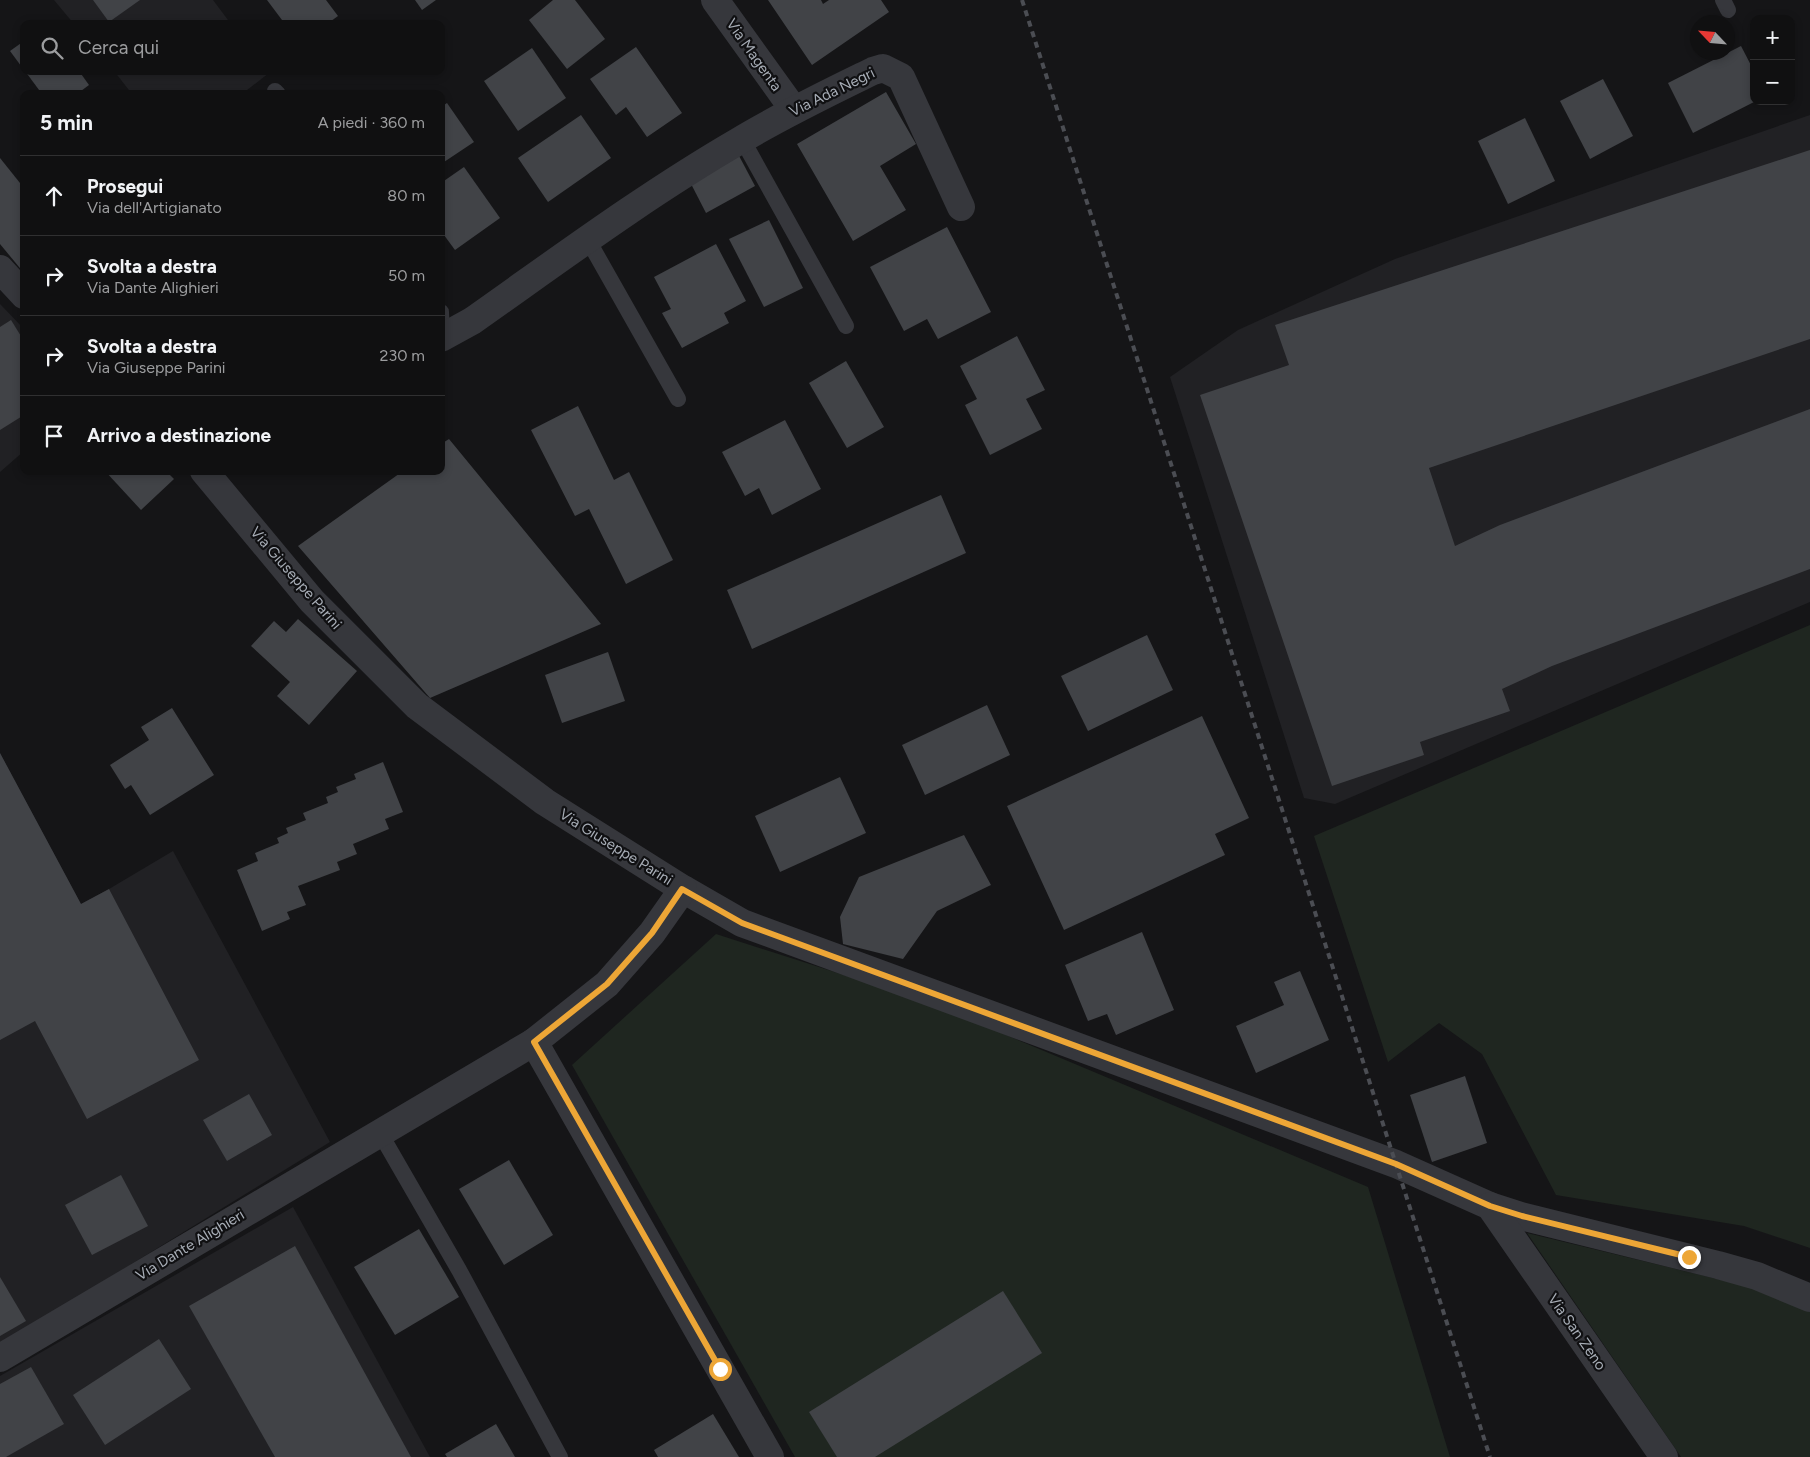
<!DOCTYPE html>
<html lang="it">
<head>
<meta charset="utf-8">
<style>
	:root { --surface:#101011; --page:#1e1e1f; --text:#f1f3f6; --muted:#9c9d9f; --line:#303031 }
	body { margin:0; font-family:Figtree,sans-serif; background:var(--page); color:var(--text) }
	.controls { position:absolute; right:15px; top:15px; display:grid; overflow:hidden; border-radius:10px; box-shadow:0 2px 8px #0003 }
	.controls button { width:45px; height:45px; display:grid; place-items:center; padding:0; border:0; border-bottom:1px solid var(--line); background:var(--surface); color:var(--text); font:25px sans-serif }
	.compass { position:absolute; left:1690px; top:15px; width:45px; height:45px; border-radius:50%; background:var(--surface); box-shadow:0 2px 8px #0003; rotate:296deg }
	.stop { position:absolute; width:15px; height:15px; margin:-11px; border:4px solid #eda636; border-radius:50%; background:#fff }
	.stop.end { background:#eda636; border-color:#fff; box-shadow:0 1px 5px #0008 }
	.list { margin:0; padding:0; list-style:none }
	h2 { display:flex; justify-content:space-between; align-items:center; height:65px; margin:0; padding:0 20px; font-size:21px }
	h2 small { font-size:16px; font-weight:400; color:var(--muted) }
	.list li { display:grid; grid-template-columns:32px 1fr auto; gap:15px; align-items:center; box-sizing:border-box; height:80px; padding:0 20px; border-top:1px solid var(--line) }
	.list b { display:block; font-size:19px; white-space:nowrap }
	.list p { margin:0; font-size:16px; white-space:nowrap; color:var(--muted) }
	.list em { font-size:16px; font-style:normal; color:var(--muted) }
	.icon { flex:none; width:28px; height:28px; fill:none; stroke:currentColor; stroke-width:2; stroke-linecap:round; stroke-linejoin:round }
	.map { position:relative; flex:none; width:1810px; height:1457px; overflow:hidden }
	.search { position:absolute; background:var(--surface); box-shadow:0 2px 8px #0003; left:20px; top:20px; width:425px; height:55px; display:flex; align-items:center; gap:12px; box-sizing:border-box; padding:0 18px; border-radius:10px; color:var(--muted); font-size:19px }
	.panel { position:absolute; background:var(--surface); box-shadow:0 2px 8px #0003; left:20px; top:90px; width:425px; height:385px; border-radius:10px }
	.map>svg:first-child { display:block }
</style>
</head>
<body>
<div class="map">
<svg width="1810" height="1457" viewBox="0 0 1810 1457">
	<rect width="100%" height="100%" fill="#151517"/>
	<g fill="#212124">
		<polygon points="54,0 213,0 231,24 74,24"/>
		<polygon points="114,71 268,71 269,73 242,94 132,94"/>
		<polygon points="1810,115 1810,602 1335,804 1304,798 1170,377 1238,330 1395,259"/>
		<polygon points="0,304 24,329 24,451 0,472"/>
		<polygon points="0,753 81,904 109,889 173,851 330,1142 0,1345"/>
		<polygon points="293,1207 430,1457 0,1457 0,1376"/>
	</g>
	<g fill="#1f2620">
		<polygon points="1810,625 1810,1248 1744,1226 1556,1195 1482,1054 1439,1023 1388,1062 1314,836"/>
		<polygon points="716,934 925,1001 1368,1187 1450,1457 795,1457 572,1065"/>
		<polygon points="1527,1233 1759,1289 1810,1312 1810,1457 1681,1457"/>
	</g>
	<g fill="#414347">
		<polygon points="93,0 140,0 109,22"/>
		<polygon points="267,0 326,0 338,16 327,24 285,24"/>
		<polygon points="415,0 436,0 422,10"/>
		<polygon points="553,0 575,0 605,39 567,69 529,20"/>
		<polygon points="768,0 821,0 823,4 829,0 881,0 889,12 812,65"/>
		<polygon points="24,41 24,70 10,51"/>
		<polygon points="1741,46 1754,71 1754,102 1693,133 1668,83"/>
		<polygon points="636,47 682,113 647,137 626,107 616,115 590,79"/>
		<polygon points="532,48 566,98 518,131 484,81"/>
		<polygon points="25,71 79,71 89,85 77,94 42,94"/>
		<polygon points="1603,79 1633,136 1590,159 1560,101"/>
		<polygon points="886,92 916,144 880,166 906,210 853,241 797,144"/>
		<polygon points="447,103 474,142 441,164 441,107"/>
		<polygon points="581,115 611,158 548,202 518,158"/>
		<polygon points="1525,118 1555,181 1508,204 1478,141"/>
		<polygon points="1810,150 1810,339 1429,468 1455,546 1500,525 1810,409 1810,569 1552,666 1502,689 1510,711 1420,742 1424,755 1332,786 1200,395 1289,365 1275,325"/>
		<polygon points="737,152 755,186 706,213 688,178"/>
		<polygon points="0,158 24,188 24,273 0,244"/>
		<polygon points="464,167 500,218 455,250 441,231 441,183"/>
		<polygon points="769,220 803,288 764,307 729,239"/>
		<polygon points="947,227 991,312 938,339 927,319 904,331 870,267"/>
		<polygon points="716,244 746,301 724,313 729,323 682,348 662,313 671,309 654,277"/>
		<polygon points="11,320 24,341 24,415 0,430 0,327"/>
		<polygon points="1017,336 1045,390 1026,399 1042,429 990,455 965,405 977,399 960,366"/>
		<polygon points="846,361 884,427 847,448 809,383"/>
		<polygon points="578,406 614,480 629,472 673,560 626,584 589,509 575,516 531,430"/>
		<polygon points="785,420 821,489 772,515 759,488 745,496 722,452"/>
		<polygon points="449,439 601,624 430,698 298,546 403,471 441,471 441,444"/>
		<polygon points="105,471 166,471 174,479 141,510"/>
		<polygon points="941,495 966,553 752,649 727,590"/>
		<polygon points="298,619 357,671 309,725 277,696 290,682 251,646 274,621 286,632"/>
		<polygon points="1147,635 1173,690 1088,731 1061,676"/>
		<polygon points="608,652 625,701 562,723 545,675"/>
		<polygon points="987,705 1010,755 925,795 902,745"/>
		<polygon points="172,708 214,775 150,815 131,785 125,789 110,765 149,740 141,727"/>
		<polygon points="1202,716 1249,818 1215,834 1225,855 1064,930 1007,806"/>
		<polygon points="0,753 81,904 109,889 199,1060 87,1119 35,1021 0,1040"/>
		<polygon points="383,762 403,812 385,819 389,829 353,844 357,854 337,862 340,870 298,886 306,905 287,912 290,919 262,931 237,870 258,861 255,853 279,843 277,838 288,833 286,828 306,820 303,813 328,803 326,797 338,792 336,787 356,779 354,774"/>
		<polygon points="840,777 866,833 780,872 755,816"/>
		<polygon points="964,835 991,885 937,911 903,959 843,944 840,917 859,877"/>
		<polygon points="1142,932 1174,1010 1116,1035 1107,1014 1088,1021 1065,965"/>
		<polygon points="1300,971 1329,1040 1256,1073 1236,1026 1284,1005 1274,982"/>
		<polygon points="1465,1076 1487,1143 1432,1162 1410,1095"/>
		<polygon points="249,1094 272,1135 227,1161 203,1120"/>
		<polygon points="509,1160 553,1235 504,1265 459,1189"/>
		<polygon points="121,1175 148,1226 92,1255 65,1205"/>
		<polygon points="419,1229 459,1297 395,1335 354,1267"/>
		<polygon points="295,1246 411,1457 275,1457 189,1306"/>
		<polygon points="0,1277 26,1321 0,1336"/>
		<polygon points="1003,1291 1042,1353 875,1457 837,1457 809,1412"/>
		<polygon points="159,1339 191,1389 105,1445 73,1395"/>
		<polygon points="31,1367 64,1424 6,1457 0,1457 0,1384"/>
		<polygon points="713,1414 739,1457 658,1457 654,1450"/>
		<polygon points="496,1424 515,1457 447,1457 445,1454"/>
	</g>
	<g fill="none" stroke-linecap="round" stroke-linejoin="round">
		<g stroke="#36373c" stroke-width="16">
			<polyline points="1723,0 1728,10"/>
			<polyline points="275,91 278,94"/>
			<polyline points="742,139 846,326"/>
			<polyline points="588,240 678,399"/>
			<polyline points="441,312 442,337"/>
			<polyline points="380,1133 459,1270 560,1457"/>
		</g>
		<g stroke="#36373c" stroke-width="28">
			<polyline points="715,0 794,110"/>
			<polyline points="0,269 24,295"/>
			<path d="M441,338L472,321C560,259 646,195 739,141C782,115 828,93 873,71L883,68L901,77L961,207"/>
			<polyline points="204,471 312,601 417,706 545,802 683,889 742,923 1396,1164 1490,1206 1521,1216 1718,1265 1757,1276 1810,1298"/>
			<polyline points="534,1042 770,1457"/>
			<polyline points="1490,1206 1664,1457"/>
			<polyline points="0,1358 534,1042 607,984 652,933 683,889"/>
		</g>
		<polyline stroke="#4b4d53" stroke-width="4" stroke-dasharray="6 5" stroke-linecap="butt" points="1022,0 1490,1457"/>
	</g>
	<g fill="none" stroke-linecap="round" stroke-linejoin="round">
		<polyline stroke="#eda636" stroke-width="6" points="720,1369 534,1042 607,984 652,933 682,889 742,923 1396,1164 1490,1206 1522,1216 1689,1257"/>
	</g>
	<g text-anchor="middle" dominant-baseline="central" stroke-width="4.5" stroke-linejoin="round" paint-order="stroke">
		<g font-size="15" fill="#a7adb6" stroke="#101012">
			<text transform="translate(754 55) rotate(55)">Via Magenta</text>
			<text transform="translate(832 92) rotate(-26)">Via Ada Negri</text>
			<text transform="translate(296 578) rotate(49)">Via Giuseppe Parini</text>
			<text transform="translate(616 847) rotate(32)">Via Giuseppe Parini</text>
			<text transform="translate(190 1245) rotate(-31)">Via Dante Alighieri</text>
			<text transform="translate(1577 1332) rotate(55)">Via San Zeno</text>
		</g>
	</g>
</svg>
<div class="controls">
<button>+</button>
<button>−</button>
</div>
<svg class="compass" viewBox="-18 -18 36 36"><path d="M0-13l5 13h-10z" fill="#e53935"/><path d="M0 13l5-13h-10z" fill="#9c9d9f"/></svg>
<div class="stop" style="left:720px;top:1369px"></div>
<div class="stop end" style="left:1689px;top:1257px"></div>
<div class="search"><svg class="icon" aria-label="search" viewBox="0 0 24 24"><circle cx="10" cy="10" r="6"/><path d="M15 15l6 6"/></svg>Cerca qui</div>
<section class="panel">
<h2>5 min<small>A piedi · 360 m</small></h2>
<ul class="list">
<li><svg class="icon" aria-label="ahead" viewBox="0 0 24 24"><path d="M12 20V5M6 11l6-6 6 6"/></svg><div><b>Prosegui</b><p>Via dell'Artigianato</p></div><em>80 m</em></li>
<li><svg class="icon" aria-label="right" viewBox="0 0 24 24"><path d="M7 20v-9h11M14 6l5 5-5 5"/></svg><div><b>Svolta a destra</b><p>Via Dante Alighieri</p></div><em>50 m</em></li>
<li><svg class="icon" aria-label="right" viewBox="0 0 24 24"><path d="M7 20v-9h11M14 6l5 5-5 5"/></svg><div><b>Svolta a destra</b><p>Via Giuseppe Parini</p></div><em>230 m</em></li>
<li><svg class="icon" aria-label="arrive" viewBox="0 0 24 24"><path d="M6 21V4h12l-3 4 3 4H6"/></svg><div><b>Arrivo a destinazione</b></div></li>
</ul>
</section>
</div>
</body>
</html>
